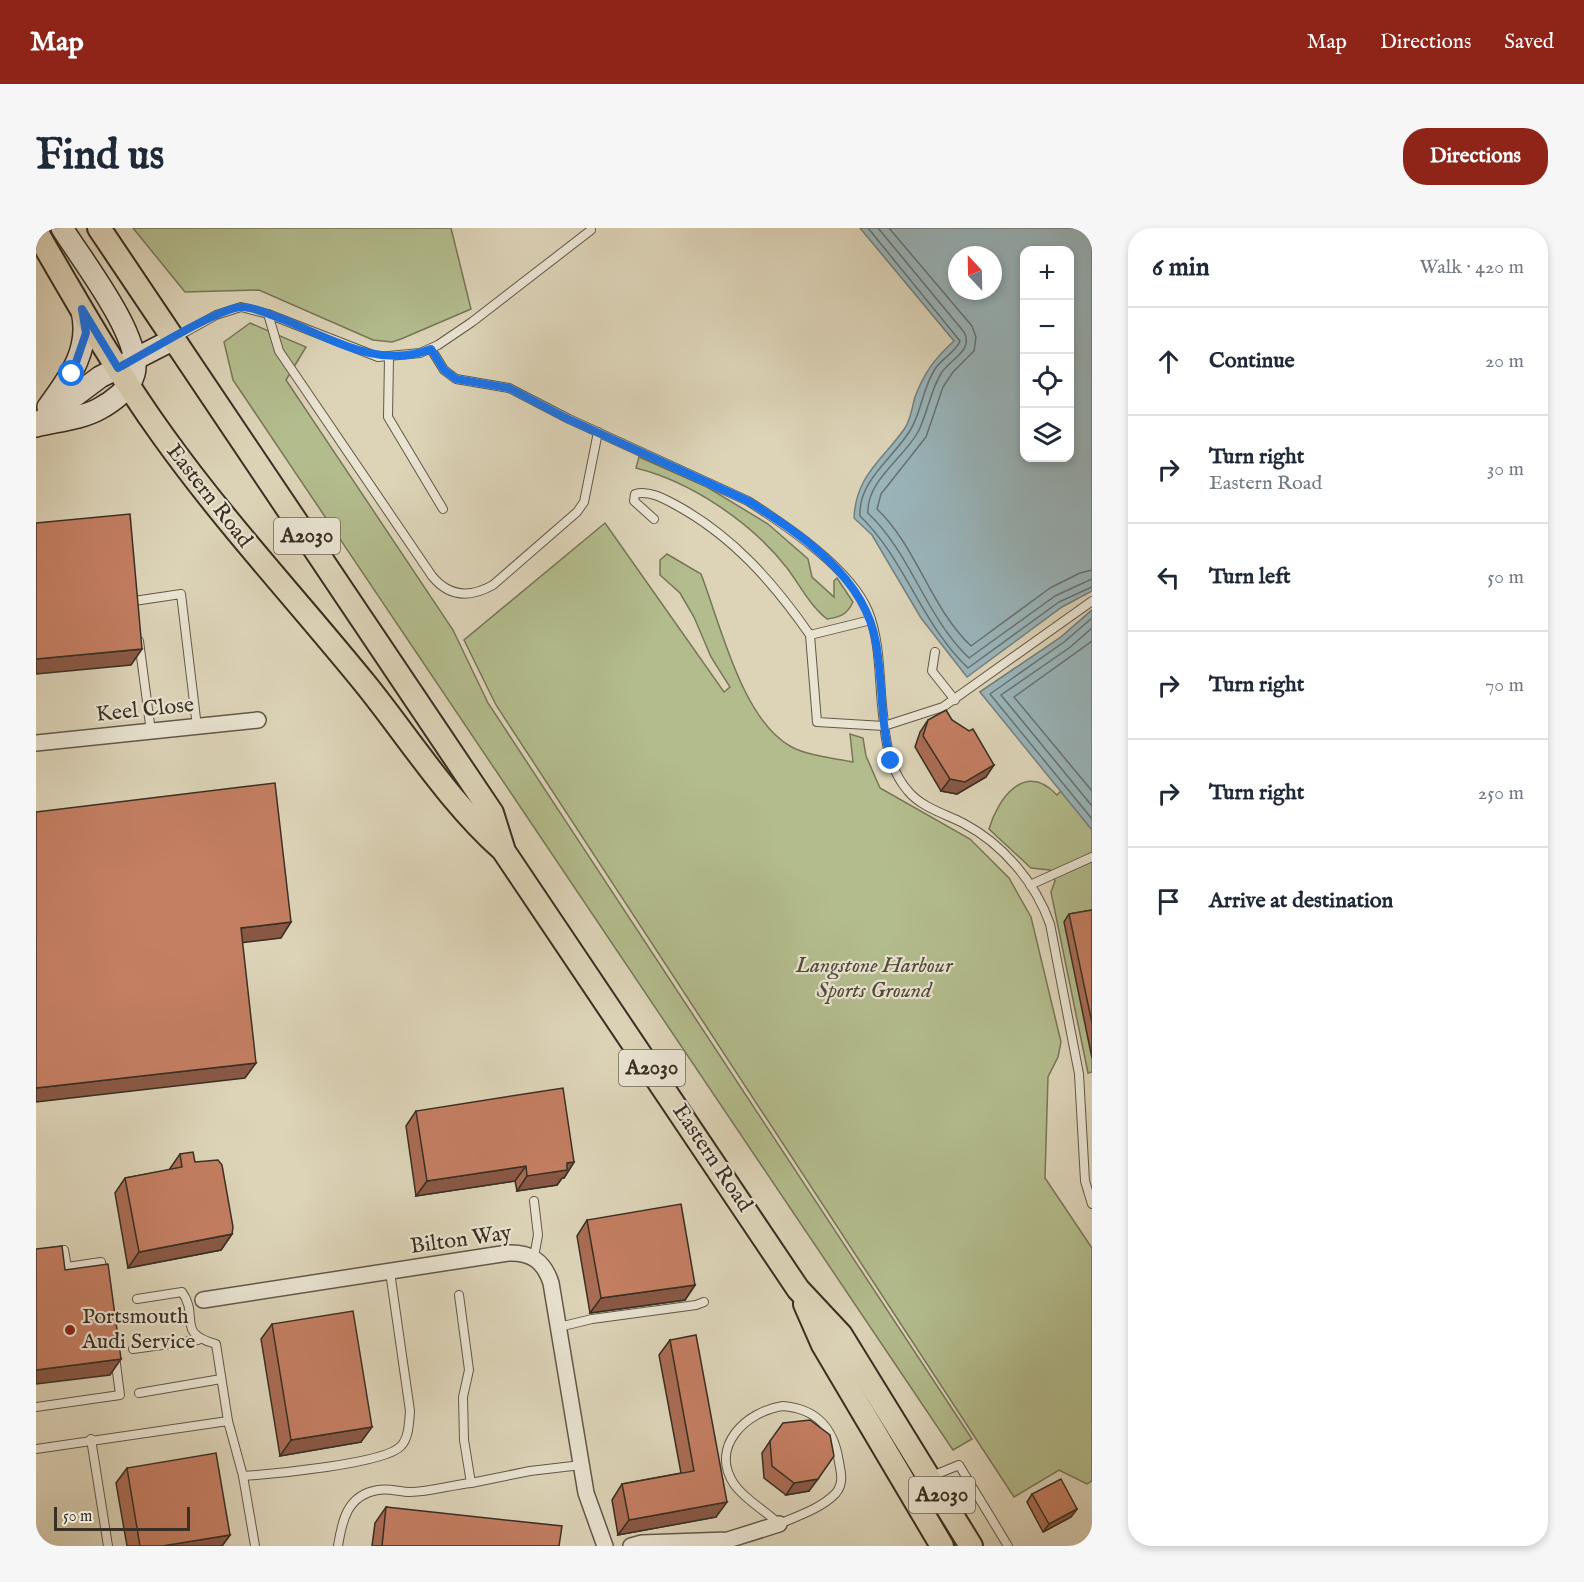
<!DOCTYPE html>
<html lang="en">
<head>
<meta charset="utf-8">
<style>
	:root { --surface:#fff; --page:#f6f6f7; --text:#1f2937; --muted:#747a83; --line:#e0e1e3; --accent:#8f2418 }
	body { margin:0; font-family:"IM FELL English",serif; background:var(--page); color:var(--text) }
	.controls { position:absolute; right:18px; top:18px; display:grid; overflow:hidden; border-radius:12px; box-shadow:0 3px 9px #0003 }
	.controls button { width:54px; height:54px; display:grid; place-items:center; padding:0; border:0; border-bottom:2px solid var(--line); background:var(--surface); color:var(--text); font:30px sans-serif }
	.compass { position:absolute; left:912px; top:18px; width:54px; height:54px; border-radius:50%; background:var(--surface); box-shadow:0 3px 9px #0003; rotate:338deg }
	.scale { position:absolute; left:18px; bottom:15px; width:136px; box-sizing:border-box; padding-left:6px; border:3px solid #392f23; border-top:0; font-size:16px; line-height:21px; white-space:nowrap; color:#392f23; -webkit-text-stroke:4px #e9e3d1; paint-order:stroke }
	.stop { position:absolute; width:18px; height:18px; margin:-14px; border:4px solid #1a73e8; border-radius:50%; background:#fff }
	.stop.end { background:#1a73e8; border-color:#fff; box-shadow:0 2px 6px #0008 }
	.list { margin:0; padding:0; list-style:none }
	h2 { display:flex; justify-content:space-between; align-items:center; height:78px; margin:0; padding:0 24px; font-size:26px }
	h2 small { font-size:20px; font-weight:400; color:var(--muted) }
	.list li { display:grid; grid-template-columns:39px 1fr auto; gap:18px; align-items:center; box-sizing:border-box; height:108px; padding:0 24px; border-top:2px solid var(--line) }
	.list b { display:block; font-size:22px; white-space:nowrap }
	.list p { margin:0; font-size:20px; white-space:nowrap; color:var(--muted) }
	.list em { font-size:20px; font-style:normal; color:var(--muted) }
	.icon { flex:none; width:33px; height:33px; fill:none; stroke:currentColor; stroke-width:2; stroke-linecap:round; stroke-linejoin:round }
	.map { position:relative; flex:none; width:1056px; height:1318px; overflow:hidden; border-radius:24px }
	header { display:flex; align-items:center; gap:36px; box-sizing:border-box; height:84px; padding:0 30px; background:var(--accent); color:#fff }
	header strong { font-size:28px }
	nav { display:flex; gap:33px; margin-inline-start:auto; font-size:21px }
	.intro { display:flex; align-items:center; justify-content:space-between; box-sizing:border-box; height:144px; padding:0 36px }
	h1 { margin:0; font-size:42px }
	.button { padding:15px 27px; border-radius:24px; background:var(--accent); color:#fff; font-size:21px; font-weight:700 }
	main { display:flex; gap:36px; padding:0 36px }
	aside { flex:1; background:var(--surface); border-radius:24px; box-shadow:0 3px 9px #0003 }
	.map>svg:first-child { display:block }
</style>
</head>
<body>
<header>
<strong>Map</strong>
<nav><a>Map</a><a>Directions</a><a>Saved</a></nav>
</header>
<div class="intro"><h1>Find us</h1><a class="button">Directions</a></div>
<main>
<div class="map">
<svg width="1056" height="1318" viewBox="0 0 1056 1318">
	<rect width="100%" height="100%" fill="#ddd4b8"/>
	<filter id="stains"><feTurbulence type="fractalNoise" baseFrequency=".00333" numOctaves="4"/><feColorMatrix values="0 0 0 0 .2 0 0 0 0 .09 0 0 0 0 .02 0 0 0 .5 -.17"/></filter>
	<radialGradient id="worn" r=".72"><stop offset=".6" stop-color="#630" stop-opacity="0"/><stop offset="1" stop-color="#630" stop-opacity=".3"/></radialGradient>
	<g fill="#b3bc8d" stroke="#767658" stroke-width="1.5">
		<polygon points="97,0 415,0 435,81 365,111 356,114 337,112 223,62 149,64"/>
		<polygon points="214,95 270,119 250,152 417,402 452,475 936,1211 917,1222 197,152 188,114"/>
		<path d="M603,229L671,259L732,296L772,331L776,349L798,369V353L801,350L817,374C811,387 804,389 791,391C774,378 764,357 751,340C716,295 656,254 600,240Z"/>
		<path d="M569,295L688,464L694,459L675,429L658,389L644,365L624,347V332L631,326L665,346C684,395 706,491 754,518C771,528 798,530 817,534L814,506L827,510L830,528L844,560L934,611L973,650L995,689L1025,814L1022,829L1012,849L1009,950L1056,1020V1253L1051,1256L1023,1242L978,1269L460,477L428,412Z"/>
		<path d="M1056,382V844L1052,845L1015,664L1019,653L1014,642L995,640L953,601C962,570 989,533 1021,567L1026,562L944,464L1025,409Z"/>
	</g>
	<g fill="#99b5bb" stroke="#737f7e" stroke-width="1.5" fill-rule="evenodd">
		<path d="M824,0H1056V363L1026,379L931,449L885,390L836,307L818,290C820,247 846,233 869,200C875,191 876,179 879,169C888,145 899,130 918,113ZM988,22H1034V230H988ZM921,27H957V63H921Z"/>
		<polygon points="1056,382 1056,602 944,464 1025,409"/>
	</g>
	<g fill="none" stroke-linecap="round" stroke-linejoin="round">
		<g stroke="#69726f" stroke-width="1.5">
			<path d="M832,0L924,113C920,124 906,130 899,141C887,159 886,182 875,201C858,230 822,252 824,288C869,331 886,397 932,440L1023,374L1056,359"/>
			<path d="M842,0L928,104C938,122 915,131 906,144C894,162 892,185 882,204C868,230 830,253 832,285C875,326 890,389 933,430L1019,368L1056,351"/>
			<path d="M853,0L936,98L940,109L938,123L917,144L907,159L890,209L845,266L841,281C881,319 894,379 935,418L1014,360L1044,345L1056,342"/>
			<polyline points="1056,390 1028,414 954,466 1056,591"/>
			<polyline points="1056,400 1033,420 965,467 1056,578"/>
			<polyline points="1056,413 978,469 1056,563"/>
		</g>
		<g stroke="#625848" stroke-width="10">
			<g id="lane">
				<path d="M232,86L243,123L396,348C413,369 434,370 457,357L541,284L548,274L562,204"/>
				<polyline points="139,110 180,87 205,79 232,86 342,129 384,125 402,117 436,94 555,2"/>
				<path d="M395,121L408,142L420,151L473,160L533,191L712,273C751,298 814,340 832,383C844,412 843,447 846,477C849,507 851,539 872,563C885,579 909,586 927,595C967,616 999,654 1014,696L1043,846L1049,953L1056,976"/>
				<polyline points="353,129 352,189 407,281"/>
				<path d="M618,291L598,273L599,266C612,262 627,270 638,276C696,307 737,354 774,407"/>
				<polyline points="98,373 145,366 161,499"/>
				<polyline points="835,392 774,407 781,494 848,498 907,479 1056,373"/>
				<polyline points="103,413 115,504"/>
				<polyline points="899,424 896,443 919,472"/>
				<polyline points="994,657 1056,629"/>
				<polyline points="498,973 502,1007 498,1029"/>
				<polyline points="0,1026 28,1022 31,1039 65,1034 67,1045"/>
				<polyline points="423,1067 433,1142 427,1169 428,1212 435,1255 494,1243 545,1237"/>
				<polyline points="523,1099 556,1091 660,1077 668,1074"/>
				<polyline points="97,1121 162,1112"/>
				<polyline points="103,1165 185,1151"/>
				<path d="M747,1178C782,1181 798,1201 803,1234C805,1245 808,1255 800,1265C786,1280 762,1288 743,1296C729,1282 709,1272 698,1256C673,1218 711,1183 747,1178Z"/>
				<polyline points="0,1179 84,1167 79,1128"/>
				<polyline points="192,1193 207,1248 219,1318"/>
				<polyline points="55,1211 72,1318"/>
				<path d="M0,1221L192,1193L180,1116C139,1105 164,1089 146,1064L101,1071"/>
				<path d="M207,1248C235,1246 349,1236 365,1218C373,1210 373,1194 374,1183L354,1044"/>
				<polyline points="896,1248 923,1237 972,1318"/>
				<path d="M302,1318C306,1293 311,1267 342,1262C353,1260 364,1264 374,1264C394,1264 415,1257 435,1255"/>
			</g>
		</g>
		<g stroke="#625848" stroke-width="18">
			<g id="street">
				<polyline points="0,515 222,492"/>
				<path d="M167,1072L472,1025C495,1024 508,1033 515,1055L550,1265L569,1318"/>
				<polyline points="595,1318 606,1315 692,1312 743,1296"/>
			</g>
		</g>
		<g stroke="#392f23" stroke-width="24">
			<g id="secondary">
				<path d="M12,179C34,149 55,121 46,83"/>
				<polyline points="5,193 64,149 138,111"/>
				<path d="M0,198C20,193 45,191 63,181C76,174 94,161 98,146C108,111 45,31 26,0"/>
			</g>
		</g>
		<g stroke="#392f23" stroke-width="26">
			<g id="primary">
				<polyline points="63,0 456,585 467,620"/>
				<path d="M0,3C40,72 80,143 127,208C190,296 263,374 331,458C375,513 414,575 467,622L762,1061L805,1107L935,1318"/>
				<polyline points="769,1076 787,1117 906,1318"/>
			</g>
		</g>
		<use href="#lane" stroke="#e9e3d1" stroke-width="8"/>
		<use href="#street" stroke="#e9e3d1" stroke-width="15"/>
		<use href="#secondary" stroke="#e9e3d1" stroke-width="21"/>
		<use href="#primary" stroke="#ddd4b8" stroke-width="22"/>
	</g>
	<g fill="#a96c54" stroke="#392f23" stroke-width="1.5">
		<polygon points="892,492 916,492 950,549 921,566 905,563 879,519 884,504"/>
		<polygon points="1056,682 1056,830 1028,694 1033,686"/>
		<polygon points="380,883 538,934 528,950 526,950 521,957 481,963 479,953 380,968 370,898"/>
		<polygon points="144,926 159,934 196,1006 185,1022 92,1040 79,965 89,950 133,942"/>
		<polygon points="551,992 659,1057 649,1072 554,1085 541,1008"/>
		<polygon points="236,1096 325,1214 244,1228 225,1111"/>
		<polygon points="634,1112 680,1289 582,1307 576,1272 586,1256 645,1245 623,1127"/>
		<polygon points="734,1213 773,1263 750,1267 728,1250 726,1225"/>
		<polygon points="91,1240 194,1307 186,1318 91,1318 80,1255"/>
		<polygon points="996,1266 1041,1281 1035,1289 1007,1304 991,1274"/>
		<polygon points="350,1279 523,1318 336,1318 339,1295"/>
	</g>
	<g fill="#895845" stroke="#392f23" stroke-width="1.5">
		<polygon points="106,421 95,437 0,446 0,431"/>
		<polygon points="958,537 950,549 921,566 905,563 914,551"/>
		<polygon points="255,694 245,710 194,716 205,700"/>
		<polygon points="220,835 209,850 0,874 0,860"/>
		<polygon points="538,934 528,950 526,950 521,957 481,963 491,948 531,935"/>
		<polygon points="490,938 479,953 380,968 391,953"/>
		<polygon points="196,1006 185,1022 92,1040 103,1024"/>
		<polygon points="659,1057 649,1072 554,1085 565,1070"/>
		<polygon points="85,1131 74,1147 0,1156 0,1142"/>
		<polygon points="336,1199 325,1214 244,1228 255,1212"/>
		<polygon points="782,1251 773,1263 750,1267 758,1255"/>
		<polygon points="691,1274 680,1289 582,1307 593,1292"/>
		<polygon points="1041,1281 1035,1289 1007,1304 1013,1296"/>
		<polygon points="194,1307 186,1318 126,1318"/>
	</g>
	<g fill="#c47e62" stroke="#392f23" stroke-width="1.5">
		<polygon points="94,286 106,421 0,431 0,295"/>
		<polygon points="910,482 916,492 933,503 937,501 958,537 929,554 914,551 887,508 892,492"/>
		<polygon points="239,555 255,694 205,700 220,835 0,860 0,584"/>
		<polygon points="1056,682 1056,795 1033,686"/>
		<polygon points="527,860 538,934 531,935 531,942 491,948 490,938 391,953 380,883"/>
		<polygon points="157,924 159,934 182,932 186,937 197,999 196,1006 103,1024 89,950 146,939 144,926"/>
		<polygon points="645,976 659,1057 565,1070 551,992"/>
		<polygon points="26,1018 29,1042 72,1036 85,1131 0,1142 0,1021"/>
		<polygon points="317,1083 336,1199 255,1212 236,1096"/>
		<polygon points="660,1107 691,1274 593,1292 586,1256 658,1243 634,1112"/>
		<polygon points="774,1192 794,1207 798,1228 782,1251 758,1255 736,1238 734,1213 747,1195"/>
		<polygon points="180,1225 194,1307 126,1318 104,1318 91,1240"/>
		<polygon points="1025,1251 1041,1281 1013,1296 996,1266"/>
		<polygon points="350,1279 526,1298 523,1318 346,1318"/>
	</g>
	<g fill="none" stroke-linecap="round" stroke-linejoin="round">
		<path stroke="#1a73e8" stroke-width="8" d="M36,146L50,105L46,81L82,140C107,127 184,79 206,79C219,79 234,87 246,91C294,110 343,142 395,121L408,142L420,151L473,160L532,191L712,273C766,307 829,349 840,415C847,454 844,494 855,533"/>
	</g>
	<circle fill="#8f2418" stroke="#e9e3d1" stroke-width="2" cx="34" cy="1102" r="6"/>
	<g text-anchor="middle" dominant-baseline="central" stroke-width="4.5" stroke-linejoin="round" paint-order="stroke">
		<g fill="#e9e3d1" stroke="#6e6557" stroke-width="1.5">
			<rect x="238" y="290" width="66" height="36" rx="4.5"/>
			<rect x="583" y="822" width="66" height="36" rx="4.5"/>
			<rect x="873" y="1249" width="66" height="36" rx="4.5"/>
		</g>
		<g font-size="21" font-weight="bold" fill="#392f23">
			<text x="271" y="308">A2030</text>
			<text x="616" y="840">A2030</text>
			<text x="906" y="1267">A2030</text>
		</g>
		<g font-size="22" fill="#392f23" stroke="#e9e3d1">
			<text transform="translate(173 268) rotate(52)">Eastern Road</text>
			<text transform="translate(109 482) rotate(-6)">Keel Close</text>
			<text transform="translate(676 930) rotate(56)">Eastern Road</text>
			<text transform="translate(425 1012) rotate(-8)">Bilton Way</text>
		</g>
		<g font-size="22" font-style="italic" fill="#514b38" stroke="#e9e3d1">
			<text x="838" y="738">Langstone Harbour<tspan x="838" dy="25">Sports Ground</tspan></text>
		</g>
		<g font-size="22" fill="#392f23" stroke="#e9e3d1" text-anchor="start">
			<text x="46" y="1089">Portsmouth<tspan x="46" dy="25">Audi Service</tspan></text>
		</g>
	</g>
	<rect width="100%" height="100%" filter="url(#stains)"/>
	<rect width="100%" height="100%" fill="url(#worn)"/>
</svg>
<div class="controls">
<button>+</button>
<button>−</button>
<button><svg class="icon" aria-label="locate" viewBox="0 0 24 24"><circle cx="12" cy="12" r="6"/><path d="M12 2v4M12 18v4M2 12h4M18 12h4"/></svg></button>
<button><svg class="icon" aria-label="layers" viewBox="0 0 24 24"><path d="M12 4l9 5-9 5-9-5zM3 14l9 5 9-5"/></svg></button>
</div>
<svg class="compass" viewBox="-18 -18 36 36"><path d="M0-13l5 13h-10z" fill="#e53935"/><path d="M0 13l5-13h-10z" fill="#747a83"/></svg>
<div class="scale">50 m</div>
<div class="stop" style="left:36px;top:146px"></div>
<div class="stop end" style="left:855px;top:533px"></div>
</div>
<aside>
<h2>6 min<small>Walk · 420 m</small></h2>
<ul class="list">
<li><svg class="icon" aria-label="ahead" viewBox="0 0 24 24"><path d="M12 20V5M6 11l6-6 6 6"/></svg><div><b>Continue</b></div><em>20 m</em></li>
<li><svg class="icon" aria-label="right" viewBox="0 0 24 24"><path d="M7 20v-9h11M14 6l5 5-5 5"/></svg><div><b>Turn right</b><p>Eastern Road</p></div><em>30 m</em></li>
<li><svg class="icon" aria-label="left" viewBox="0 0 24 24"><path d="M17 20v-9H6M10 6l-5 5 5 5"/></svg><div><b>Turn left</b></div><em>50 m</em></li>
<li><svg class="icon" aria-label="right" viewBox="0 0 24 24"><path d="M7 20v-9h11M14 6l5 5-5 5"/></svg><div><b>Turn right</b></div><em>70 m</em></li>
<li><svg class="icon" aria-label="right" viewBox="0 0 24 24"><path d="M7 20v-9h11M14 6l5 5-5 5"/></svg><div><b>Turn right</b></div><em>250 m</em></li>
<li><svg class="icon" aria-label="arrive" viewBox="0 0 24 24"><path d="M6 21V4h12l-3 4 3 4H6"/></svg><div><b>Arrive at destination</b></div></li>
</ul>
</aside>
</main>
</body>
</html>
